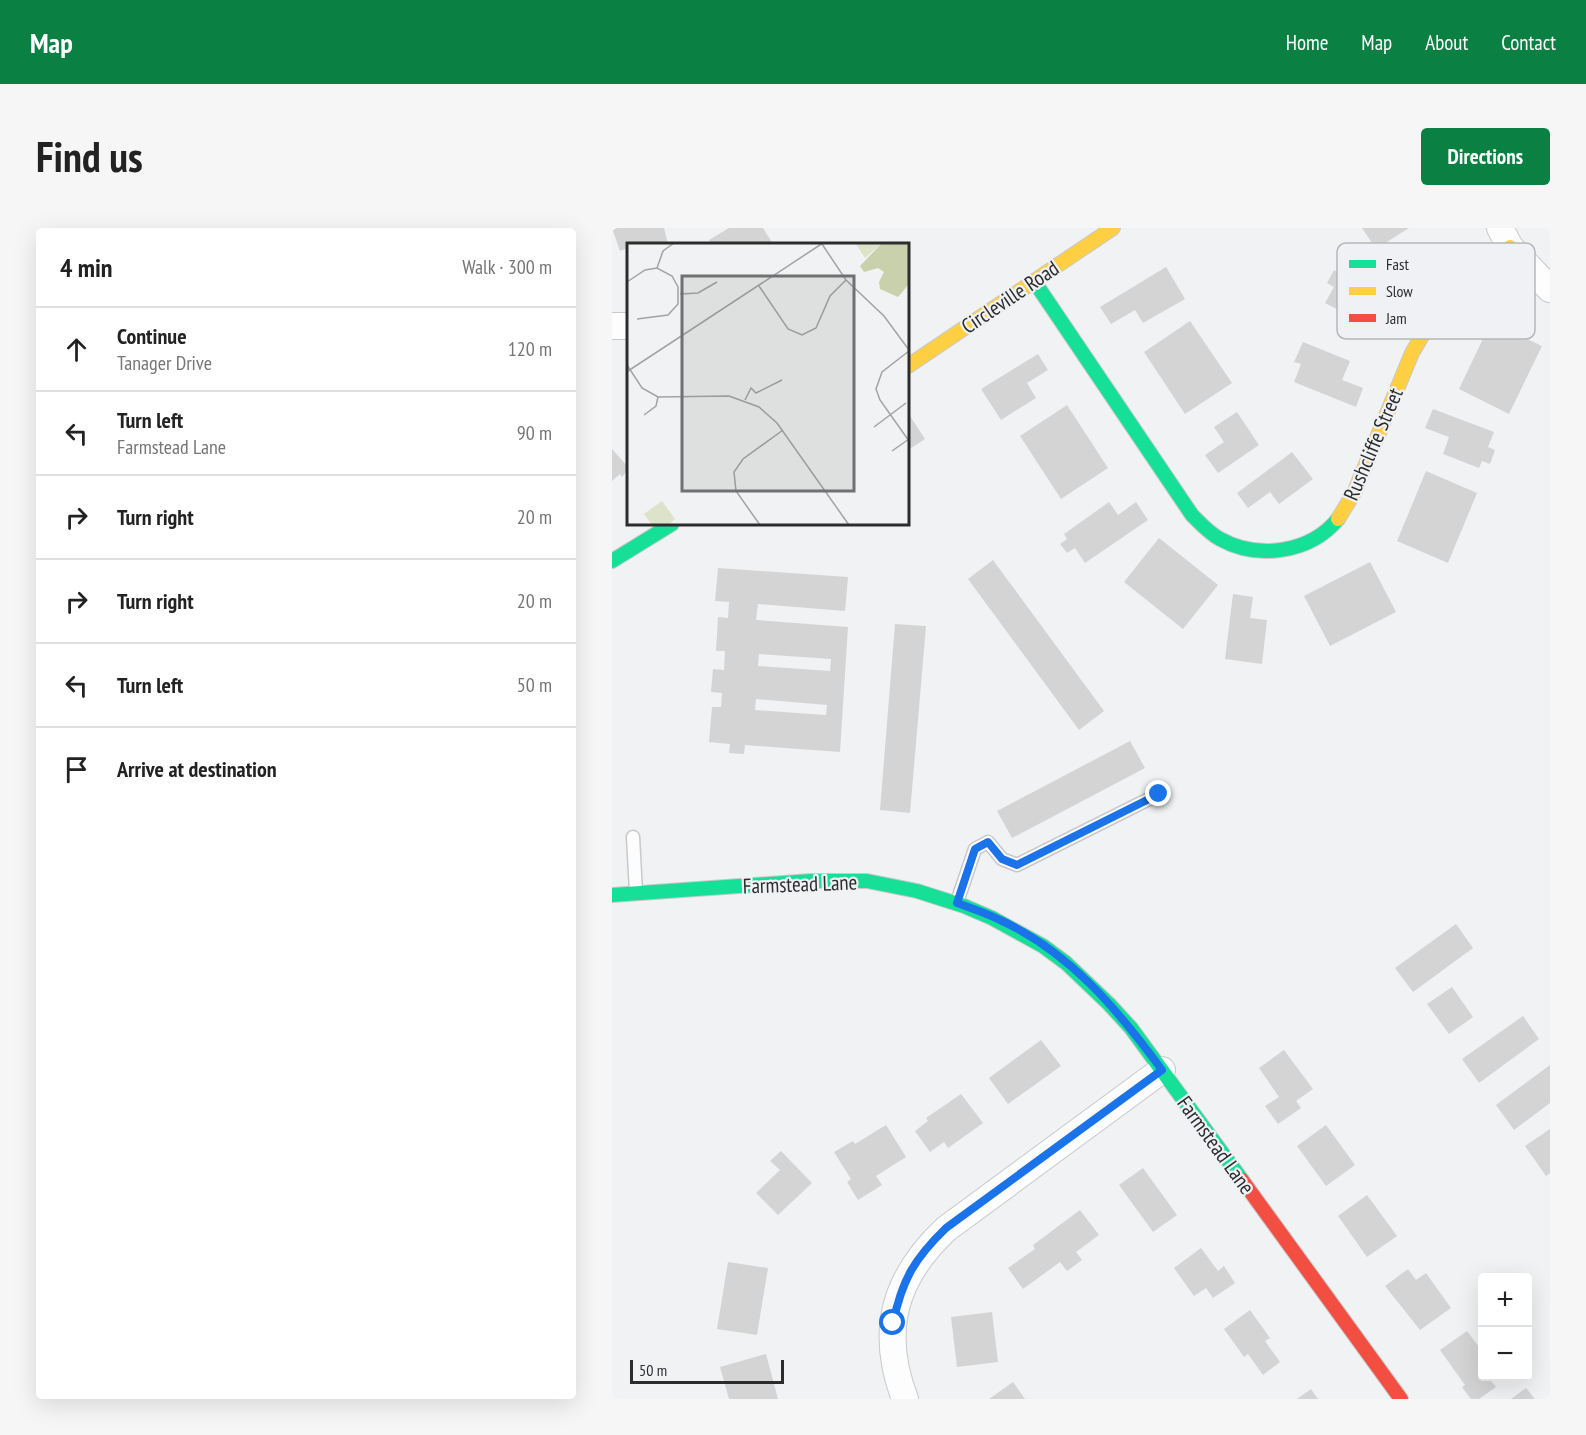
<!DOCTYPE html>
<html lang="en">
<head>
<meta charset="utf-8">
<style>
	:root { --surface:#fff; --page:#f6f6f6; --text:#222; --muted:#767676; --line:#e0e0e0; --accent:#0b8043 }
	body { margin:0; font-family:"PT Sans Narrow",sans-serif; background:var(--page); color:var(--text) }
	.controls { position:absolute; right:18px; bottom:18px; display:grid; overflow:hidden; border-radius:6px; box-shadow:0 6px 24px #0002 }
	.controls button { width:54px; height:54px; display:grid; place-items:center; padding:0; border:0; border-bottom:2px solid var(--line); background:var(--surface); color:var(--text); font:30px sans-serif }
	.scale { position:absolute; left:18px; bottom:15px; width:154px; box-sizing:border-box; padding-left:6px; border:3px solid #2c2c2d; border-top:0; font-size:16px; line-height:21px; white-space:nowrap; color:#2c2c2d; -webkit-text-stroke:4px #f0f1f4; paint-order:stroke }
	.stop { position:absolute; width:18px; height:18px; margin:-14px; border:4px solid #1a73e8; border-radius:50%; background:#fff }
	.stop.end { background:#1a73e8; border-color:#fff; box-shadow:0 2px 6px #0008 }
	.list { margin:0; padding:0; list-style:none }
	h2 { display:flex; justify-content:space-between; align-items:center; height:78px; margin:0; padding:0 24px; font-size:26px }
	h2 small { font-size:20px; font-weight:400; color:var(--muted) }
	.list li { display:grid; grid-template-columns:39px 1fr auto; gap:18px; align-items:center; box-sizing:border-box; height:84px; padding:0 24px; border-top:2px solid var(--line) }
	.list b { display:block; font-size:22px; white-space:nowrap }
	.list p { margin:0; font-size:20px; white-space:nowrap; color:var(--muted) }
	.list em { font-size:20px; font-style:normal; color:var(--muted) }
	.icon { flex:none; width:33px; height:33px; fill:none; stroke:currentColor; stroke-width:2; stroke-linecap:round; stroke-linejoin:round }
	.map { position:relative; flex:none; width:938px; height:1171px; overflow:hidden; border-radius:6px }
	header { display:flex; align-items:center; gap:36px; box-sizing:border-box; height:84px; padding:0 30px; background:var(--accent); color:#fff }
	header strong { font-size:28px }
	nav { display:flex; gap:33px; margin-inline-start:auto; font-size:21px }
	.intro { display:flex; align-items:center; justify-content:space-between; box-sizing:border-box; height:144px; padding:0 36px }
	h1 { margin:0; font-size:42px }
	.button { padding:15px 27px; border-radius:6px; background:var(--accent); color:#fff; font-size:21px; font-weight:700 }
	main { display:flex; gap:36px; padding:0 36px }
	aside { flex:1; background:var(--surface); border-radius:6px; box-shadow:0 6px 24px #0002 }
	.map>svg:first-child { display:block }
</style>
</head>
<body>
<header>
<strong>Map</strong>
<nav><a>Home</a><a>Map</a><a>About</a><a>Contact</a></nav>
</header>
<div class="intro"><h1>Find us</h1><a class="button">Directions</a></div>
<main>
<aside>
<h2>4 min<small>Walk · 300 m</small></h2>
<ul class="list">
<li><svg class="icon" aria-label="ahead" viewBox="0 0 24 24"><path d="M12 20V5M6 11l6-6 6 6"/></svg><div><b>Continue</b><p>Tanager Drive</p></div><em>120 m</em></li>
<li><svg class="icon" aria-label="left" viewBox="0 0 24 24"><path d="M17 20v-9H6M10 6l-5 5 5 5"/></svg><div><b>Turn left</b><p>Farmstead Lane</p></div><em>90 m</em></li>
<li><svg class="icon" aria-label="right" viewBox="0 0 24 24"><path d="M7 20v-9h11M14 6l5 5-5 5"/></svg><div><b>Turn right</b></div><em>20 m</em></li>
<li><svg class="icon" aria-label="right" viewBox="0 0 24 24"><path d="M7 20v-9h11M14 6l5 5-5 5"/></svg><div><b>Turn right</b></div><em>20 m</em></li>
<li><svg class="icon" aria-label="left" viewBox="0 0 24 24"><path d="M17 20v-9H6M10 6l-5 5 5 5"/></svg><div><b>Turn left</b></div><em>50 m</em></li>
<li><svg class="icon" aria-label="arrive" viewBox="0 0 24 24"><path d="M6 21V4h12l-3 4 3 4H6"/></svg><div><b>Arrive at destination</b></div></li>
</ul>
</aside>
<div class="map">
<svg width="938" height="1171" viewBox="0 0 938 1171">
	<rect width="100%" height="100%" fill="#f1f2f3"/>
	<g fill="#d4d4d5" fill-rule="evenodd">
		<polygon points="0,0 52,0 56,16 16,16 16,20 8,23"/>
		<polygon points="117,0 151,0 161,16 99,16 97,12"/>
		<polygon points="750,0 797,0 764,21"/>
		<polygon points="554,39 573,71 531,95 523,82 499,96 488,79"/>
		<polygon points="729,40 767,60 759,77 781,89 772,106 713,75 722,59 715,55 722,42 727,45"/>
		<polygon points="578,93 620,155 573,186 532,124"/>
		<polygon points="879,94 930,118 897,186 847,161"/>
		<polygon points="691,114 738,133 730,152 751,160 744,179 682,154 689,136 682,134"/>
		<polygon points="426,126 436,142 415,155 424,170 389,192 369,161"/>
		<polygon points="455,177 496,240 449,271 408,208"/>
		<polygon points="821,181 882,204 876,219 883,222 878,236 870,233 867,240 831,226 837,209 813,200"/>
		<polygon points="625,184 647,217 606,245 593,227 612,214 602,199"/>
		<polygon points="296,185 313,211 296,222"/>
		<polygon points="0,221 16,239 16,242 10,249 8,246 0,253"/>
		<polygon points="680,224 701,251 667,276 658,264 636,280 625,265"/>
		<polygon points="814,243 865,265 836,335 785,313"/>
		<polygon points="497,274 506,287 524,274 536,292 473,335 463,320 455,325 448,316 455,311 452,306"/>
		<polygon points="547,310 606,357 571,401 512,354"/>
		<polygon points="381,332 492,483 467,502 356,351"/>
		<polygon points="758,334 784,384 718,418 692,368"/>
		<path d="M106,340L236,349L233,383L146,376L144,392L236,399L228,524L133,517L132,526L117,525L118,516L97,514L100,479H109L110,465L99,464L101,441L112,442L113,423H104L106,389L116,390L117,374L103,373ZM147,426L219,431L218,443L146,438ZM144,471L215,477L214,487L143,482Z"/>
		<polygon points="621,366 641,369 638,390 655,392 650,436 613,431"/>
		<polygon points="283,396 314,398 298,585 268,582"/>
		<polygon points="518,513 533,540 400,610 385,583"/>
		<polygon points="844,696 861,720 801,764 783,740"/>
		<polygon points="840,759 861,789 837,806 815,776"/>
		<polygon points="911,788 927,811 867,855 850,831"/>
		<polygon points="429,812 449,838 396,876 377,850"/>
		<polygon points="672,822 701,861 684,873 689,880 666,896 653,878 667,869 647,840"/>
		<polygon points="938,837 938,875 902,902 884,877"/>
		<polygon points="349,866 371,895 336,920 332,914 318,924 303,903 316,893 314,890"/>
		<polygon points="274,897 294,929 264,948 270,957 246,972 235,954 239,951 222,924 241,913 243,916"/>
		<polygon points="714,897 743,937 714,958 685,918"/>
		<polygon points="938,901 938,945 934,948 913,918"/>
		<polygon points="169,923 200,955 166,987 144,965 168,942 158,933"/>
		<polygon points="531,940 565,987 541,1004 507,957"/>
		<polygon points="755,967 785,1008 755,1029 726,988"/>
		<polygon points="468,982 487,1007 464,1024 470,1032 455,1043 448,1034 411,1061 396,1040 423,1021 421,1017"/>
		<polygon points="589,1020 606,1043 612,1038 623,1055 601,1070 594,1060 582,1068 562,1040"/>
		<polygon points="116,1034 156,1040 145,1107 105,1101"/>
		<polygon points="796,1041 804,1052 814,1045 839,1080 808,1102 773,1058"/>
		<polygon points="638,1082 658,1110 653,1113 668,1134 651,1147 636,1126 632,1129 612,1101"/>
		<polygon points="380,1084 386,1134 345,1139 339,1089"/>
		<polygon points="855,1103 870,1123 870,1149 876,1149 884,1159 867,1171 859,1171 850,1159 853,1157 828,1122"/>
		<polygon points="154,1126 166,1171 117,1171 108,1139"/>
		<polygon points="401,1154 413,1171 377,1171"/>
		<polygon points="914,1160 923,1171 899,1171"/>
		<polygon points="699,1161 706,1171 685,1171"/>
	</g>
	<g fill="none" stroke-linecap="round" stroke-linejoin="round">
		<g stroke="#c8c9ca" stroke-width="15">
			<g id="lane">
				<polyline points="21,609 24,664"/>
				<polyline points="345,674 363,621 376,614 390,631 405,637 547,566"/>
			</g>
		</g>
		<g stroke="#c8c9ca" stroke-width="28">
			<g id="street">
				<polyline points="888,0 898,19 938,61"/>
				<polyline points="0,98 16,98"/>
				<path d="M293,1171C267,1103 282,1050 334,1001L550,842"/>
			</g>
		</g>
		<g stroke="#c8c9ca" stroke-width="16">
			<g id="fast">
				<path d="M422,53L580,287C589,296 597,305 608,311C646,332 698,325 726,291"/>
				<polyline points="0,333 60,296"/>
				<polyline points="0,667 199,653 255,653 305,663 352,678 380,690 431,718 454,735 497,776 519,800 630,952"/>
			</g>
		</g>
		<g stroke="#c8c9ca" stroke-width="16">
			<g id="slow">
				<polyline points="296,138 501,0"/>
				<polyline points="726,291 742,265 800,125 821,89 837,70 898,19"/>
			</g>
		</g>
		<g stroke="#c8c9ca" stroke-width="16">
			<polyline id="jam" points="630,952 789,1171"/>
		</g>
		<use href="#lane" stroke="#fdfdfd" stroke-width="12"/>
		<use href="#street" stroke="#fdfdfd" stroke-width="26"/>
		<use href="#fast" stroke="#16e098" stroke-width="14"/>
		<use href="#slow" stroke="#ffcf43" stroke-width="14"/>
		<use href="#jam" stroke="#f24e42" stroke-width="14"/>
	</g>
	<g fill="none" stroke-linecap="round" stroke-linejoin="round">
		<path stroke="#1a73e8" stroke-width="8" d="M281,1095C290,1052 302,1031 334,1000L550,842C506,782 458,724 388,692C374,685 359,680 345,675L363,621L376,614L390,631L405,637L547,566"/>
	</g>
	<g text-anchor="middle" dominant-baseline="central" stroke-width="4.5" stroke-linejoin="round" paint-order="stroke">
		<g font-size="21" fill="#2c2c2d" stroke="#f0f1f4">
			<text transform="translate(398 69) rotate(-34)">Circleville Road</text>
			<text transform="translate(761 216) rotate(-67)">Rushcliffe Street</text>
			<text transform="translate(188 656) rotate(-2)">Farmstead Lane</text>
			<text transform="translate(604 917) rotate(54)">Farmstead Lane</text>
		</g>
	</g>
	<g transform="translate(15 15)">
		<rect width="282" height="282" fill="#f1f2f3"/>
		<path d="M228,0H255L238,15ZM35,258L48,276L41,282H25L17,271Z" fill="#dde3c8"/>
		<path d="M255,0H282V41L271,54L253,46L252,39L257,29L251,25L237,29L233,23Z" fill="#c9d1ac"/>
		<path fill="none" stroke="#a2a3a4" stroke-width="1.5" d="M195,1L219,37L257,73L282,107M30,25L36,8L47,0M0,39L18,27L30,25L45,33L51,44V61L41,72L10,76M132,43L161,86L175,92L189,85L203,53L219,37M53,51L71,50L90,39M282,108L255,129L249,146L253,157L282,198M0,122L15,145L31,154L102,153L132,164L150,180L222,282M1,128L196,0M118,157L124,145L129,150L155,137M17,172L29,163L31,154M247,184L279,160M265,208L282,196M133,282L109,248L107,229L116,216L156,187"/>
		<path fill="#717172" fill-opacity="0.15" stroke="#717172" stroke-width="3" d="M55,33H227V248H55Z"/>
		<rect width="282" height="282" fill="none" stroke="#2c2c2d" stroke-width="3"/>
	</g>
	<rect x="725" y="15" width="198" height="96" rx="9" fill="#f0f1f4" stroke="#b5b6b8" stroke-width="1.5"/>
	<rect x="737" y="32" width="27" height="8" fill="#16e098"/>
	<rect x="737" y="59" width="27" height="8" fill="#ffcf43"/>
	<rect x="737" y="86" width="27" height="8" fill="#f24e42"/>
	<g font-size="16" fill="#2c2c2d">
		<text x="774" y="42">Fast</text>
		<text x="774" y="69">Slow</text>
		<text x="774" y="96">Jam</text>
	</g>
</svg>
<div class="controls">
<button>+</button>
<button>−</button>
</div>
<div class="scale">50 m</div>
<div class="stop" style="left:281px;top:1095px"></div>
<div class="stop end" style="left:547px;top:566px"></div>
</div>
</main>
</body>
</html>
